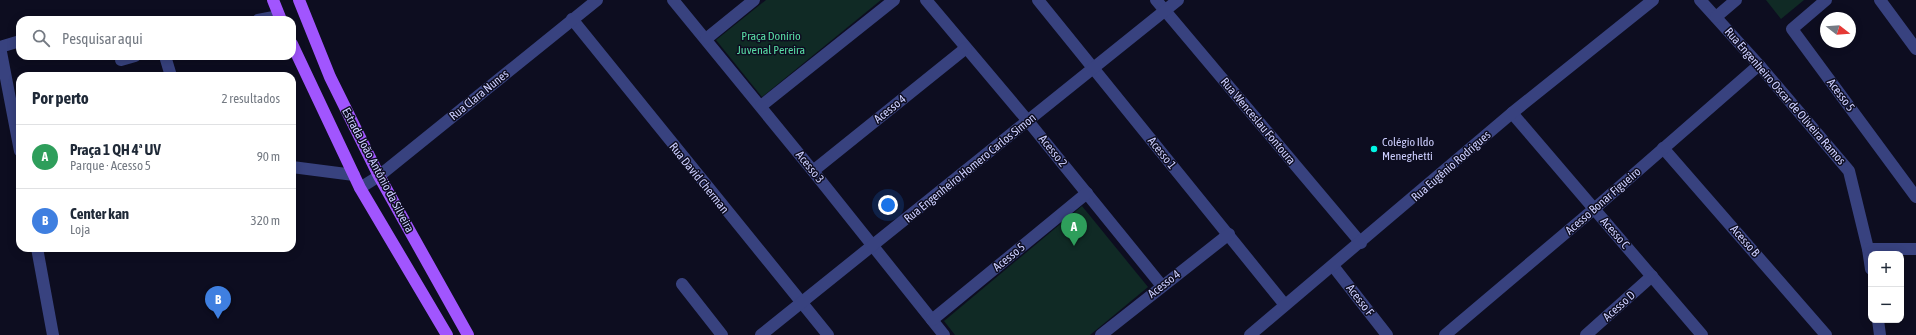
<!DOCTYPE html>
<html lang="pt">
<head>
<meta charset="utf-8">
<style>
	:root { --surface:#fff; --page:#f2f2f3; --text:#1f2937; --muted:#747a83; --line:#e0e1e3; --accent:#128585 }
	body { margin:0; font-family:"Asap Condensed",sans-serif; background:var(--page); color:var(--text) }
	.controls { position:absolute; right:12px; bottom:12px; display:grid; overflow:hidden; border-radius:8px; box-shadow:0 2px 10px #0003 }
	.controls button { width:36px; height:36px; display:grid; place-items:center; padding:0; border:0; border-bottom:1px solid var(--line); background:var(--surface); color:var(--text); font:20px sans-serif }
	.compass { position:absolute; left:1820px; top:12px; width:36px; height:36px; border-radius:50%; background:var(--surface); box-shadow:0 2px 10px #0003; rotate:107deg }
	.you { position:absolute; left:888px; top:205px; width:14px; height:14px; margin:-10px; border:3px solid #fff; border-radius:50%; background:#1a73e8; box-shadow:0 0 0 6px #1a73e833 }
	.badge { display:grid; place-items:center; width:26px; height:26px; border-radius:50%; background:var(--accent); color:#fff; font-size:13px; font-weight:700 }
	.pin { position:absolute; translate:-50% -33px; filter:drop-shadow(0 1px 2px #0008) }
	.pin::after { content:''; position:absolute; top:21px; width:14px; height:12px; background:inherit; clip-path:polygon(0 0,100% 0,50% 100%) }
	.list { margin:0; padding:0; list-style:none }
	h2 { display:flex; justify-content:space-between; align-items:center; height:52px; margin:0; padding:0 16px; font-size:17px }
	h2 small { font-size:13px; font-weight:400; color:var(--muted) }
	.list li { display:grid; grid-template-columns:26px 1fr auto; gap:12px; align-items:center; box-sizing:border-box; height:64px; padding:0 16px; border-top:1px solid var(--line) }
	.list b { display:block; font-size:15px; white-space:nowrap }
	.list p { margin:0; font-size:13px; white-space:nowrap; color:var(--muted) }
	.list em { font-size:13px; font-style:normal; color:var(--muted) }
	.icon { flex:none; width:22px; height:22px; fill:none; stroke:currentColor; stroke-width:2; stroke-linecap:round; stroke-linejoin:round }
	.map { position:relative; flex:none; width:1916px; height:335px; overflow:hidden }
	.search { position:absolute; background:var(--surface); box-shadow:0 2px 10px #0003; left:16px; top:16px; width:280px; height:44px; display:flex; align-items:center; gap:10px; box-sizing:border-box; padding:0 14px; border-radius:12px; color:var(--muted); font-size:15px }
	.panel { position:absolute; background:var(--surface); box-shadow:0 2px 10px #0003; left:16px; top:72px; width:280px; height:180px; border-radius:12px }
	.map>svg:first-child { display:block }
</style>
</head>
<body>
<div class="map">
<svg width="1916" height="335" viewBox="0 0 1916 335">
	<rect width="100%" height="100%" fill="#0d0d20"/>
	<g fill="#102a25">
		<polygon points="766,0 881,0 762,97 716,40"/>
		<polygon points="1766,0 1804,0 1781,19"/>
		<polygon points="1082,206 1148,287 1090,335 955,335 944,321"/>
	</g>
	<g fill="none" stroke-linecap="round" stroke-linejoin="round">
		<g stroke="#38427f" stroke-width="12">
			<polyline points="673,0 813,171 944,335"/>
			<polyline points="926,0 1028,121 1162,286"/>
			<polyline points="1038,0 1285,305"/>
			<polyline points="1156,0 1361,243"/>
			<polyline points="1700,0 1759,65 1849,171 1868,249 1871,269"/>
			<polyline points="1826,0 1792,29 1916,197"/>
			<polyline points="1880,0 1916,49"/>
			<polyline points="1716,17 1736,0"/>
			<polyline points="572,19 828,335"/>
			<polyline points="258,20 279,16"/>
			<polyline points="706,39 754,0"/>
			<polyline points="0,47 20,151"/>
			<polyline points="0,47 20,41"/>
			<polyline points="165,56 171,76"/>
			<polyline points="121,60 135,56"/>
			<polyline points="761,106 894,0"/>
			<polyline points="1512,113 1702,335"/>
			<polyline points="1663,148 1826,335"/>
			<polyline points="292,167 354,175"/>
			<polyline points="813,171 966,48"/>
			<polyline points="360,188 379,176 597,0"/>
			<polyline points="37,248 53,335"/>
			<polyline points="1868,249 1916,249"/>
			<polyline points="1333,266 1387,335"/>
			<polyline points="682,284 722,335"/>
			<polyline points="932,320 1087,193"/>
			<polyline points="1878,320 1880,335"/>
			<polyline points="761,335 1178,0"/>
			<polyline points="1101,335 1229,234"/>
			<polyline points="1250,335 1512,113 1653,0"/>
			<polyline points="1445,335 1594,209 1759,65"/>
			<polyline points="1586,335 1652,276"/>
		</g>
		<g stroke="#a155fe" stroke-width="12">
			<polyline points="273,0 281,20"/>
			<polyline points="299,0 330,77 379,176 468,335"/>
			<polyline points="292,44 360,188 447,335"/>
		</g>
	</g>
	<circle fill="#02f5e4" stroke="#0d0d20" stroke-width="1.5" cx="1374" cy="149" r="4"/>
	<g text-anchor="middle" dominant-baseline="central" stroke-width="3" stroke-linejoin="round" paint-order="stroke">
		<g font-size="12" fill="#59dea6" stroke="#0d0d20">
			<text x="771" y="36">Praça Donírio<tspan x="771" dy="14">Juvenal Pereira</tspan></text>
		</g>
		<g font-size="12" fill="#cdcfff" stroke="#0d0d20">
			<text transform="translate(479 95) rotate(-39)">Rua Clara Nunes</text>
			<text transform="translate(1841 95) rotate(53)">Acesso 5</text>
			<text transform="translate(1785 96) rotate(49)">Rua Engenheiro Oscar de Oliveira Ramos</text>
			<text transform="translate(890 109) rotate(-39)">Acesso 4</text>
			<text transform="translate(1258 121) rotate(50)">Rua Wenceslau Fontoura</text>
			<text transform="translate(1053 151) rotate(51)">Acesso 2</text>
			<text transform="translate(1162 153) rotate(51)">Acesso 1</text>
			<text transform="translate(1451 166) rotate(-41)">Rua Eugênio Rodrigues</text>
			<text transform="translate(810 167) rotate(51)">Acesso 3</text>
			<text transform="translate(970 168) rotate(-39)">Rua Engenheiro Homero Carlos Simon</text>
			<text transform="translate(378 170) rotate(62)">Estrada João Antônio da Silveira</text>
			<text transform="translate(699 178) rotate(51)">Rua David Cherman</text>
			<text transform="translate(1603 201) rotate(-41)">Acesso Bonar Figueiro</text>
			<text transform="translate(1615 233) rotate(49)">Acesso C</text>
			<text transform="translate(1745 241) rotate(49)">Acesso B</text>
			<text transform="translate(1009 257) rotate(-39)">Acesso 5</text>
			<text transform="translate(1164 284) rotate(-38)">Acesso 4</text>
			<text transform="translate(1360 300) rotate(52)">Acesso F</text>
			<text transform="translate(1619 306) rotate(-42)">Acesso D</text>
		</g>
		<g font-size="12" fill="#cdcfff" stroke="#0d0d20" text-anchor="start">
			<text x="1382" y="142">Colégio Ildo<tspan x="1382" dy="14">Meneghetti</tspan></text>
		</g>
	</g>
</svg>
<div class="controls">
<button>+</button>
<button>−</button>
</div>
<svg class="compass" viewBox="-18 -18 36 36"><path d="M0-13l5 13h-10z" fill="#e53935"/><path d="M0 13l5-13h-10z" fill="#747a83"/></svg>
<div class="you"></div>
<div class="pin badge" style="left:1074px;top:246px;background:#2e9e5b">A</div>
<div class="pin badge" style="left:218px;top:319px;background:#3f7fe0">B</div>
<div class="search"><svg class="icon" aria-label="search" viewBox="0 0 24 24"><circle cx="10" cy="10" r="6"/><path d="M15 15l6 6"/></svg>Pesquisar aqui</div>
<section class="panel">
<h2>Por perto<small>2 resultados</small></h2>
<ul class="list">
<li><span class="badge" style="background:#2e9e5b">A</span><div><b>Praça 1 QH 4ª UV</b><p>Parque · Acesso 5</p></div><em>90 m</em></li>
<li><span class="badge" style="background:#3f7fe0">B</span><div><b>Center kan</b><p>Loja</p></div><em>320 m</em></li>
</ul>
</section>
</div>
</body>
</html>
